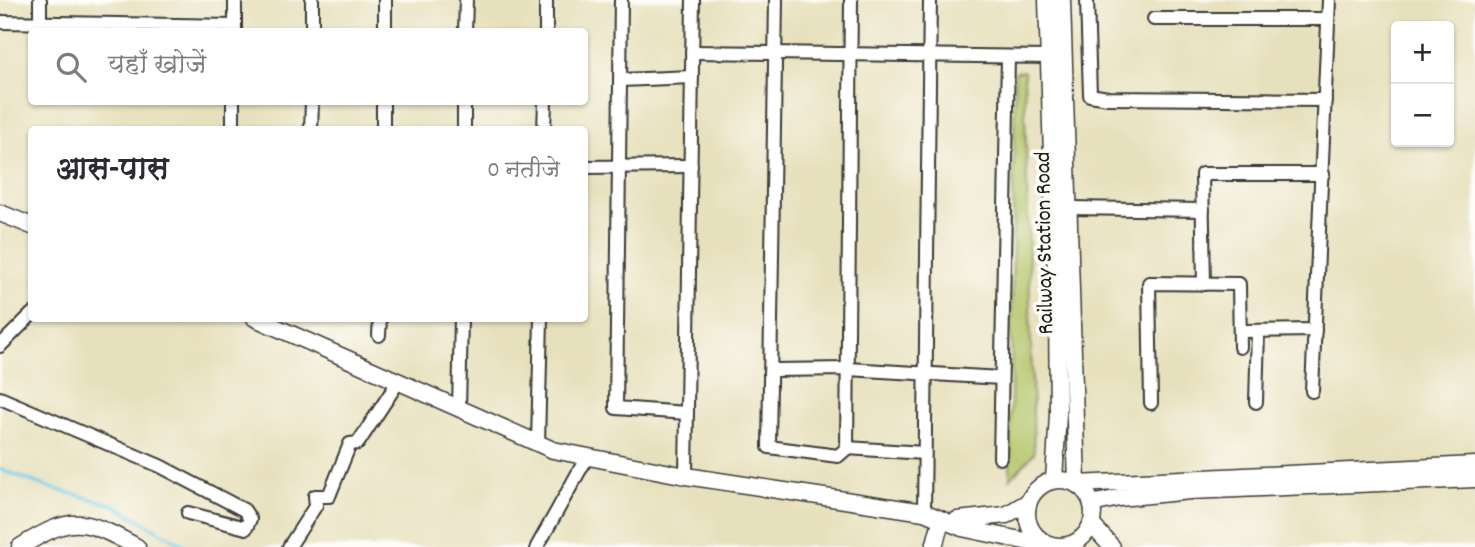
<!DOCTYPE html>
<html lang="hi">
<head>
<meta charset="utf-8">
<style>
	:root { --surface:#fff; --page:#f2f2f3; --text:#2b2b33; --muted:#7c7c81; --line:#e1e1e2 }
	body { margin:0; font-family:Dekko,"Playpen Sans Deva",sans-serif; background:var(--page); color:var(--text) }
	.controls { position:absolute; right:21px; top:21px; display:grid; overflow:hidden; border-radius:7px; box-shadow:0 2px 5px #0004 }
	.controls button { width:63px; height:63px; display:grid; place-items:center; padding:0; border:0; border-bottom:2px solid var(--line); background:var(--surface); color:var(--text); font:35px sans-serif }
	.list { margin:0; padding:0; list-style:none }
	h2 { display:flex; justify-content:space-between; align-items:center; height:91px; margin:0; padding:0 28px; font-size:30px }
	h2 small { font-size:23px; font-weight:400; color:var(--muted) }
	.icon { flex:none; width:38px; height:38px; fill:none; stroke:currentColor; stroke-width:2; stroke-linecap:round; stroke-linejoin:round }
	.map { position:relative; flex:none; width:1475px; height:547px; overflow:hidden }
	.search { position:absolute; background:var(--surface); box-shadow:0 2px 5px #0004; left:28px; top:28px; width:560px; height:77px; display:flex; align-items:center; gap:18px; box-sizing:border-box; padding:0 24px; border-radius:7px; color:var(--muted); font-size:26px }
	.panel { position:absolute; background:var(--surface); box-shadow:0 2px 5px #0004; left:28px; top:126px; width:560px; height:196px; border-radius:7px }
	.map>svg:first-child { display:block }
</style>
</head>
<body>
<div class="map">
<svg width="1475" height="547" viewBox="0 0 1475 547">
	<rect width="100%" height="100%" fill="#fdfcf7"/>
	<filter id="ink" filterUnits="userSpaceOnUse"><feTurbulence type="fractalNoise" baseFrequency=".0143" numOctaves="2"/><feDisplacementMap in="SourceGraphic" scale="14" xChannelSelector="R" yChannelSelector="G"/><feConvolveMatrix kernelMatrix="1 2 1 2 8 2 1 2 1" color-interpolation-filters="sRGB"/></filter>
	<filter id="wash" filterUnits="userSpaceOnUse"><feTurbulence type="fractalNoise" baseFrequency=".00686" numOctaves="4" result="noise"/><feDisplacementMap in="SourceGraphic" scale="28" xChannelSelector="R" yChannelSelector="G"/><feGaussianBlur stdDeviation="1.57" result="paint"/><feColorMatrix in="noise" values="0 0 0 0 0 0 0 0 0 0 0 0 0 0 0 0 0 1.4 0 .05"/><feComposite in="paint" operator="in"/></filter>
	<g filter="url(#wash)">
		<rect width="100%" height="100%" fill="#e7e0bc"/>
		<polygon fill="#b3c467" stroke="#687042" stroke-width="2" points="1024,71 1034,453 1010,479 1015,72"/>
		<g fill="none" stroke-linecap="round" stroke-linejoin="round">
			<polyline stroke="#63c7e1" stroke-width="3.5" points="0,469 44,486 114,505 187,547"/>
		</g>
	</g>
	<g filter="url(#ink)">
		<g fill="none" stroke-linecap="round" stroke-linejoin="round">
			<g stroke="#3a3934" stroke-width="16">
				<g id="minor">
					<polyline points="621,0 616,408 687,413"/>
					<polyline points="776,0 769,447 838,456 847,448 924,453"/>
					<polyline points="1087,0 1090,95 1108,98 1325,100"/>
					<polyline points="1154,19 1328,19"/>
					<polyline points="0,22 235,26"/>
					<polyline points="40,23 40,0"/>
					<polyline points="235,31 235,0"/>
					<polyline points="312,32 312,0"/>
					<polyline points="385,32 385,0"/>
					<polyline points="465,32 466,0"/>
					<polyline points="546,32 546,0"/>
					<polyline points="692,52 1049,57"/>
					<polyline points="621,80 692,77"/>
					<polyline points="233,130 233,102"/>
					<polyline points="311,130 312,102"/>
					<polyline points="383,130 383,102"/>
					<polyline points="464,130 464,102"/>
					<polyline points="544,130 545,102"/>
					<polyline points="584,167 691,166"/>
					<polyline points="1069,208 1203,210"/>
					<polyline points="1204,284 1202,174 1323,174"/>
					<polyline points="1240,331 1315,330"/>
					<polyline points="379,335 380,318"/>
					<polyline points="0,346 32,314"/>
					<polyline points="770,373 774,370 848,369 1001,378"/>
					<polyline points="1312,391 1329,0"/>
					<polyline points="0,398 160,466 244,510 250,519 246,528 188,513"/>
					<polyline points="1256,402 1258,331"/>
					<polyline points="1151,403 1149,283 1239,284 1240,347"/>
					<polyline points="459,409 461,318"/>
					<polyline points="538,444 541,318"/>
					<polyline points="847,448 851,0"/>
					<polyline points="1000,458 1008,58"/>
					<polyline points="686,476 693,0"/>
					<polyline points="924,512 930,0"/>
					<polyline points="289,547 316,505 315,496 329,496 350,444 358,443 398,382"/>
					<polyline points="537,547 587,457"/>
				</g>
			</g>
			<g stroke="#3a3934" stroke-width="19">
				<g id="tertiary">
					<polyline points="1047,0 1057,311 1058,414 1054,480"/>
					<polyline points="1062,0 1077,484 1475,465"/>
					<polyline points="0,213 32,226"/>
					<polyline points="255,318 553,450 686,476 924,512 962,528 1054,547"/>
					<circle cx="1060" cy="513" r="33"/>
					<polyline points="1092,504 1119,498 1190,491 1475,479"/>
					<polyline points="957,520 1006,515 1028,502"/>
					<polyline points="1091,524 1112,547"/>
					<path d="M20,547C73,514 83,518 137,547"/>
					<polyline points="934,547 941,521"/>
				</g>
			</g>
			<use href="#minor" stroke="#fff" stroke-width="12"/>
			<use href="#tertiary" stroke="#fff" stroke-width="16"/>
		</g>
	</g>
	<g text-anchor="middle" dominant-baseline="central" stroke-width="7" stroke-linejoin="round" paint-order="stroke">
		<g font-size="23" fill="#1c1c1c" stroke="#fdfcf7">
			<text transform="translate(1046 243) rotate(-91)">Railway Station Road</text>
		</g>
	</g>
</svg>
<div class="controls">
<button>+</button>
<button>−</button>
</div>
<div class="search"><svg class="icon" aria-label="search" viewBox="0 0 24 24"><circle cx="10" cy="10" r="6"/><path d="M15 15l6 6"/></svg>यहाँ खोजें</div>
<section class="panel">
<h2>आस-पास<small>0 नतीजे</small></h2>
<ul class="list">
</ul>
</section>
</div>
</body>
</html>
